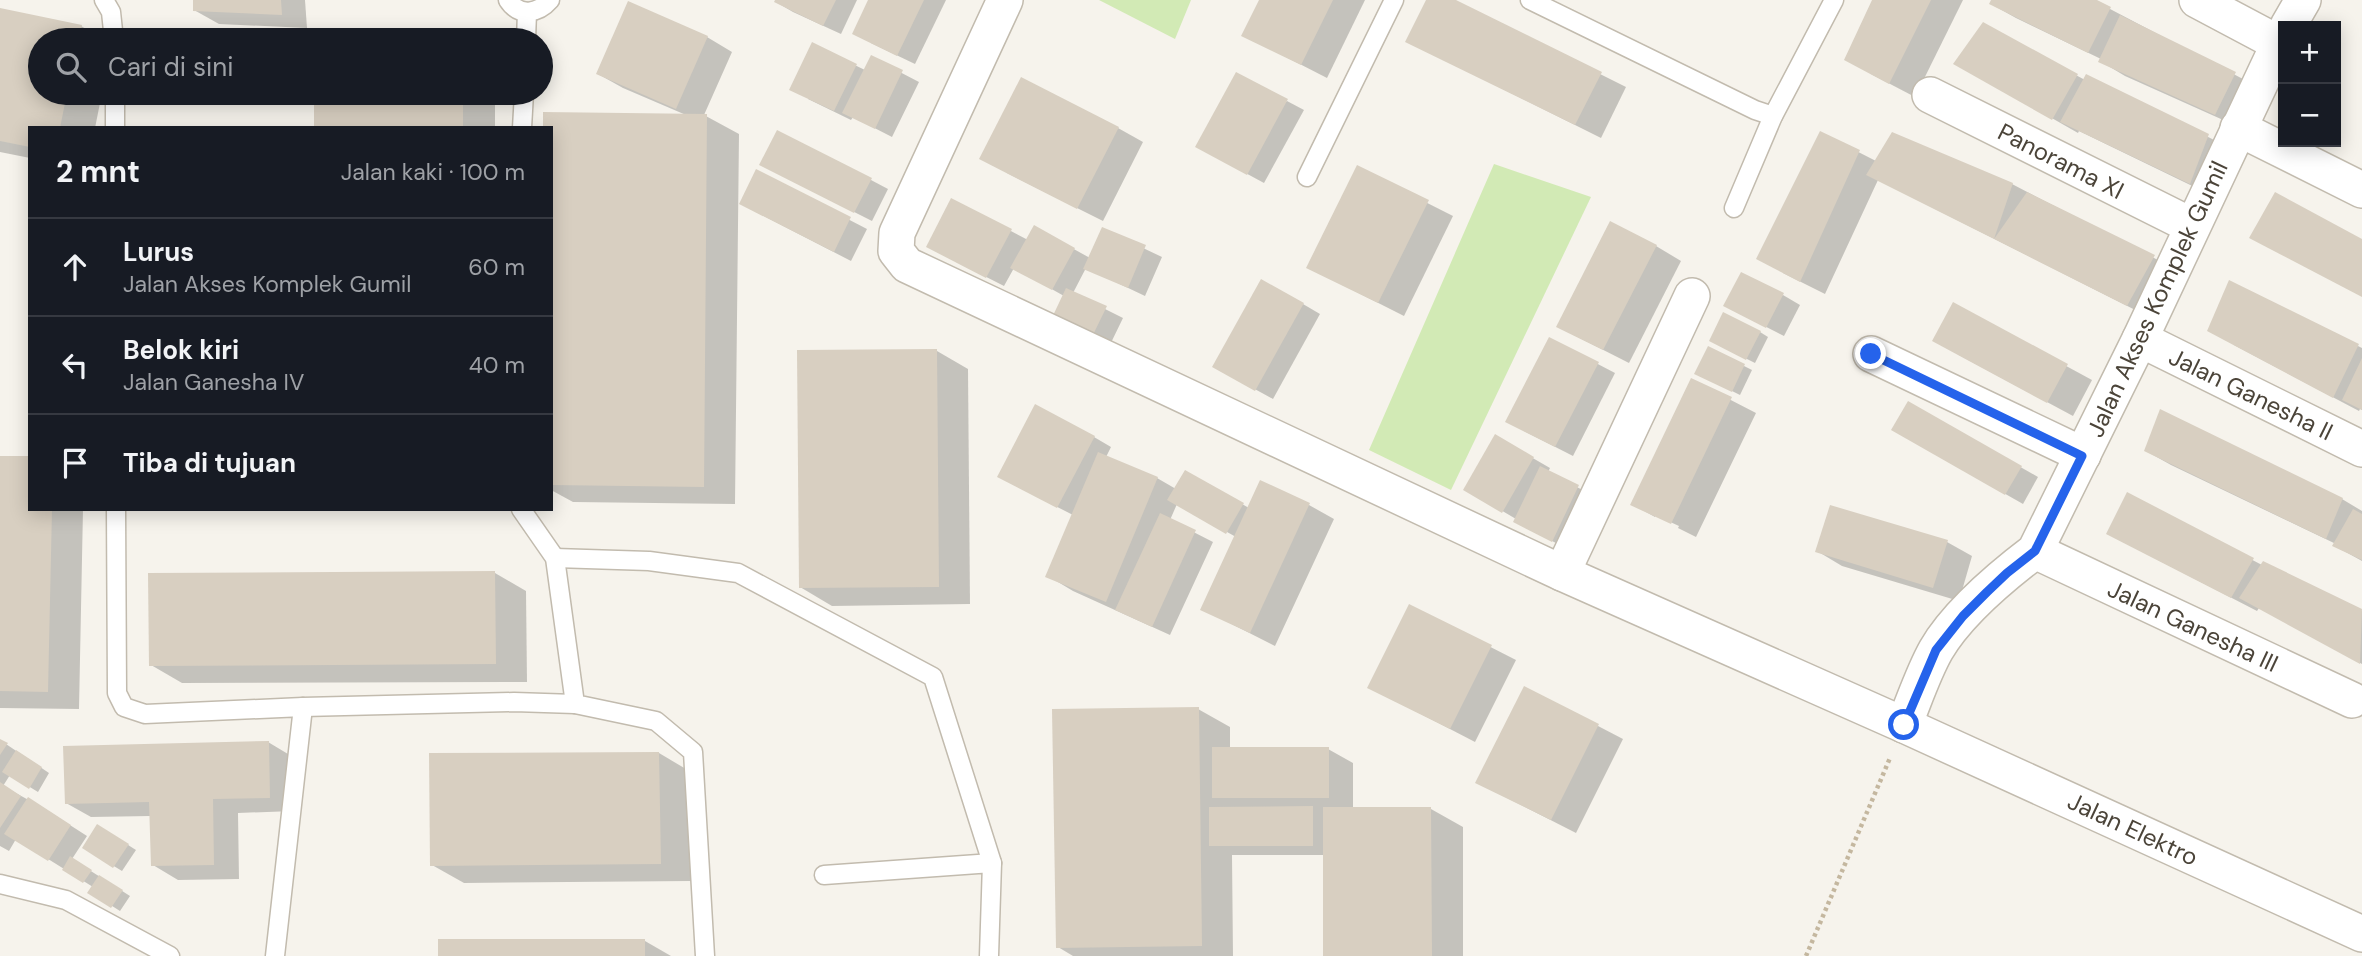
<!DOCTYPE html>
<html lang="id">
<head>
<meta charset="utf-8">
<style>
	:root { --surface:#171b24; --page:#20242c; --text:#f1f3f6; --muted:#9ea1a6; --line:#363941 }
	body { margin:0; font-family:"DM Sans",sans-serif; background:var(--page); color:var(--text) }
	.controls { position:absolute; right:21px; top:21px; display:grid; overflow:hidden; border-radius:0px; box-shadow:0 4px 18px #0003 }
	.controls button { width:63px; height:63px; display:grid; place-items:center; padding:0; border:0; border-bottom:2px solid var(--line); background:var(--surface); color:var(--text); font:35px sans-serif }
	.stop { position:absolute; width:21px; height:21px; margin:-16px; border:5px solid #2563eb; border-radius:50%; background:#fff }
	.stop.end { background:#2563eb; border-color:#fff; box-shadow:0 2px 7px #0008 }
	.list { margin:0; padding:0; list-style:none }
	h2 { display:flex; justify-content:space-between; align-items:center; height:91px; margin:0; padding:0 28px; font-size:30px }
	h2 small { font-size:23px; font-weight:400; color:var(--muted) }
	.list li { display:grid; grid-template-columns:46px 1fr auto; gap:21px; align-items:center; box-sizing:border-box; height:98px; padding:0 28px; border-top:2px solid var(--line) }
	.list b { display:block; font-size:26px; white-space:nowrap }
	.list p { margin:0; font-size:23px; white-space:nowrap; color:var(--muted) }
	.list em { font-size:23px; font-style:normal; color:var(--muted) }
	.icon { flex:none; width:38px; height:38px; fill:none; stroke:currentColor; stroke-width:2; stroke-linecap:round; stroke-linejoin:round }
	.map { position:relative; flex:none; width:2362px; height:956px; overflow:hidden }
	.search { position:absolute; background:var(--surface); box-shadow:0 4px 18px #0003; left:28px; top:28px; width:525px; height:77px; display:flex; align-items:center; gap:18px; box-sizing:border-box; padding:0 24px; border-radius:38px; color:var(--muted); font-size:26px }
	.panel { position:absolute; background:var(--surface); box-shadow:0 4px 18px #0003; left:28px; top:126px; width:525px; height:385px; border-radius:0px }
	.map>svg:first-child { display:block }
</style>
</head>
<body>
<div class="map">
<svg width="2362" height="956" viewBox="0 0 2362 956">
	<rect width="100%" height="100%" fill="#f6f3ec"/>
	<g fill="#d2eab5">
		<polygon points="1099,0 1191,0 1175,39"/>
		<polygon points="1494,164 1591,197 1451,490 1369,450"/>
	</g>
	<g fill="#0003">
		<polygon points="195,0 305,0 307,28 219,24 194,10"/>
		<polygon points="777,0 857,0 841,34 793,12 776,2"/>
		<polygon points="870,0 946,0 915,64 871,43"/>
		<polygon points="1261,0 1365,0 1327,78 1243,35"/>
		<polygon points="1428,0 1452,0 1626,87 1601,138 1407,41"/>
		<polygon points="1873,0 1963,0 1915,97 1871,74"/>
		<polygon points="1993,0 2093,0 2260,88 2241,128 2125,76 2100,61 2101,59 2016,18 1991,4"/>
		<polygon points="0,10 81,26 105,40 40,40 40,93 102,93 95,128 30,128 30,158 0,152"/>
		<polygon points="1984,25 2085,80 2087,76 2234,150 2215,197 2079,131 2078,133 1955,63"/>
		<polygon points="707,37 732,52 704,115 739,134 735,504 573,502 551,490 551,128 686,115 623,88 598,74"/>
		<polygon points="315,39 463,39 466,40 315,40"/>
		<polygon points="813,45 865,70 871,57 919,82 892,137 853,117 851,120 808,99"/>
		<rect x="315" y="93" width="180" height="35"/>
		<polygon points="1287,101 1304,110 1264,183 1214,156"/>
		<polygon points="1118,128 1143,142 1103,221 1007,173"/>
		<polygon points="1821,133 1876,161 2012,184 2179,271 2153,319 1878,180 1825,294 1783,273"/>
		<polygon points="1358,168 1453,216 1404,316 1309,268"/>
		<polygon points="757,172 867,229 851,261 758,213"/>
		<polygon points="779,174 871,180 888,189 872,221"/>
		<polygon points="952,200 1028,240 1034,227 1090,258 1103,229 1162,257 1145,296 1086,268 1073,293 1123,318 1107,351 1064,296 1014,268 1004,286 945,256"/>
		<polygon points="1656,246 1681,261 1629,363 1558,327"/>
		<polygon points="2230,283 2362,348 2362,410 2360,409 2359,411 2234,345"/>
		<polygon points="1783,295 1800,305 1784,336 1743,315"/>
		<polygon points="1303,304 1320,314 1273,399 1231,376"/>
		<polygon points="1954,305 2092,380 2073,416 1959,355"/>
		<polygon points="1760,332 1768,337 1755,363 1719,345"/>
		<polygon points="1550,339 1615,373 1573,456 1524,431"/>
		<polygon points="937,351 968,369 970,604 832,606 800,587"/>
		<polygon points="1744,366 1752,370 1740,395 1704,377"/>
		<polygon points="1692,380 1756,413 1696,537 1678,528 1679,526 1655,515 1655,517 1632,504"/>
		<polygon points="1908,403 2038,477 2023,504 1893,430"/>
		<polygon points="1094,437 1111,447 1106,457 1157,478 1176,489 1186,472 1249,508 1309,505 1334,519 1275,646 1202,609 1236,537 1177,504 1170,520 1213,542 1170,635 1073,591 1048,576 1073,515 1016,486"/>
		<polygon points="1496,437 1550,468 1548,472 1596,497 1570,550 1532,531 1516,519 1465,489"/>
		<polygon points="2146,451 2342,499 2362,511 2362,561 2335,546 2336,544 2171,465"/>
		<polygon points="0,457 30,509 83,509 79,709 0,708"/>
		<polygon points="2128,495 2262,565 2264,563 2362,611 2362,664 2259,608 2257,611 2108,534"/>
		<polygon points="1947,542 1972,556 1959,601 1842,566 1817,551"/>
		<polygon points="495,573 526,591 527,682 182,683 151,665"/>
		<polygon points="1410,606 1516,660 1475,742 1369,687"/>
		<polygon points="1525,688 1623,739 1576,833 1478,783"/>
		<polygon points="1198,709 1230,727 1230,749 1328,749 1353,763 1353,809 1431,809 1463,827 1463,956 1325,956 1325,855 1232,855 1233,956 1073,956 1058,947"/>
		<polygon points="0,740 49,773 38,792 10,775 3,786 45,809 87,836 72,859 130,896 120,911 90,892 93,887 16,839 9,851 0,846"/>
		<polygon points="268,742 293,757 294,811 238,813 239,879 178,880 153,865 151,816 91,817 66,803"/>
		<polygon points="659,753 691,772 692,881 464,883 432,865"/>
		<polygon points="106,831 136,850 122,871 84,848"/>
		<polygon points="645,941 671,956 440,956"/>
	</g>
	<g fill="#d8cfc1">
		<polygon points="193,0 281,0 282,15 193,11"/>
		<polygon points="775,0 836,0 823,26 774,2"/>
		<polygon points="868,0 924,0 897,56 852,34"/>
		<polygon points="1259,0 1333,0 1301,65 1241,36"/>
		<polygon points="1426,0 1456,0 1602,72 1575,125 1405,42"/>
		<polygon points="1872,0 1931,0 1889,84 1844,60"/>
		<polygon points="1991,0 2097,0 2111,7 2088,53 1989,4"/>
		<polygon points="628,1 708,36 676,109 596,74"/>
		<polygon points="0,8 82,25 78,40 40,40 40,93 67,93 60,128 30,128 30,147 0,141"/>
		<polygon points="2120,15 2236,72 2215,115 2098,62"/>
		<polygon points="1983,22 2078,74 2052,120 1953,64"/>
		<rect x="314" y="37" width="149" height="3"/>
		<polygon points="812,42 857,64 834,111 789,90"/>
		<polygon points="871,55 903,70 875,129 842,113"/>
		<polygon points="1236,72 1288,99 1247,175 1195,147"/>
		<polygon points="2086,74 2209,134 2190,184 2060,122"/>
		<polygon points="1021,77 1119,127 1077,209 979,159"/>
		<rect x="314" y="93" width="149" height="35"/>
		<polygon points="543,112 707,114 704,487 551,485 551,128 543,128"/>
		<polygon points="777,130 872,178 854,213 759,165"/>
		<polygon points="1820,131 1860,150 1800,282 1756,259"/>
		<polygon points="1892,132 2013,183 1994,239 1866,175"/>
		<polygon points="1357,165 1429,200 1378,303 1306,268"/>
		<polygon points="756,169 851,217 834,252 739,204"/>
		<polygon points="2027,192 2155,255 2127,306 1994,239"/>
		<polygon points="2275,192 2362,239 2362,297 2249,238"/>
		<polygon points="951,198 1012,229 986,278 926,247"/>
		<polygon points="1610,221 1657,245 1603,350 1556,327"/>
		<polygon points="1034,225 1075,248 1052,290 1010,268"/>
		<polygon points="1102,227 1146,245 1128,288 1083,269"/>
		<polygon points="1741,272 1784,293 1766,328 1723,306"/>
		<polygon points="1261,279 1304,303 1255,391 1212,367"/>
		<polygon points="2229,280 2359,344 2333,398 2207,331"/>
		<polygon points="1066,288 1107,306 1089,343 1049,324"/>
		<polygon points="1953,302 2068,364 2047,403 1932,341"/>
		<polygon points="1723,312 1761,331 1746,360 1709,341"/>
		<polygon points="1549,337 1599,362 1555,447 1505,422"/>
		<polygon points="1708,346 1745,364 1732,392 1694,374"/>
		<polygon points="937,349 939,587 799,588 797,350"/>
		<polygon points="2362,358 2362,410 2342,400"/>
		<polygon points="1691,378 1732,397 1671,524 1630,505"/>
		<polygon points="1908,401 2022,466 2005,495 1891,430"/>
		<polygon points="1035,404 1095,436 1057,508 997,477"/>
		<polygon points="2160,409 2343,498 2326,539 2144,451"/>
		<polygon points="1495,434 1534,457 1502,513 1463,490"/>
		<polygon points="1098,452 1158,477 1106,602 1045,577"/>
		<polygon points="0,456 30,456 30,509 52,509 48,692 0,691"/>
		<polygon points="1540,466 1579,485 1552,542 1513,522"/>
		<polygon points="1185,470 1244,503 1226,534 1167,500"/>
		<polygon points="1260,480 1310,503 1250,633 1200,610"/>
		<polygon points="2127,492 2254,558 2231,598 2106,534"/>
		<polygon points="1830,505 1948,540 1933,588 1815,552"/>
		<polygon points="2353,509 2362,514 2362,560 2332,546"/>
		<polygon points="1160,513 1196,530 1152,627 1115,610"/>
		<polygon points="2263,561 2362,609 2360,664 2239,598"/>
		<polygon points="495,571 496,664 149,666 148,573"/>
		<polygon points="1409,604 1492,645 1450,729 1367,688"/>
		<polygon points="1524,686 1599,724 1551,820 1475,783"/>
		<polygon points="1199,707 1202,946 1056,948 1052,709"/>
		<polygon points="0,739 8,743 0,755"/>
		<polygon points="269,741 270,798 213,799 214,865 151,866 149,802 65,804 63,746"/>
		<rect x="1212" y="747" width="117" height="51"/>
		<polygon points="16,750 42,767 29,789 2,772"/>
		<polygon points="659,752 661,864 430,866 429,753"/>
		<polygon points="0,782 21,796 0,828"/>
		<polygon points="28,797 71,825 48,861 4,834"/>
		<polygon points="1313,806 1313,846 1209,846 1209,807"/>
		<polygon points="1323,807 1431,807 1432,956 1323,956"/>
		<polygon points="97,824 129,844 113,868 82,848"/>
		<polygon points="70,856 92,870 83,883 62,870"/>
		<polygon points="99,875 123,890 111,908 87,893"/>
		<rect x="438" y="939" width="207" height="17"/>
	</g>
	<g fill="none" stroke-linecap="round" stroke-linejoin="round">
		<g stroke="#c2bbae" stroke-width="21">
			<g id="lane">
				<polyline points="104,0 111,12 114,40"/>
				<path d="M508,0C519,17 538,14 550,0"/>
				<polyline points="1530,0 1755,110 1773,116"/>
				<polyline points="526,40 527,12"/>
				<polyline points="115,93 115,128"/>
				<polyline points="522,128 524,93"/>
				<polyline points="1307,177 1394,0"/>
				<polyline points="1734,208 1773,116 1834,0"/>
				<polyline points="116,509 117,693 124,707 145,714 303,707 275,956"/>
				<polyline points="521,509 555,558 575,704 656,721 693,752 705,956"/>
				<polyline points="555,558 649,561 738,573 933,677 992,863"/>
				<polyline points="303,707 514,702 575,704"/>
				<polyline points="824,875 992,863 989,956"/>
				<polyline points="0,884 66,900 170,956"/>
			</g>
		</g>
		<g stroke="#c2bbae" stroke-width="38">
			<g id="street">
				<polyline points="1005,0 897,233 896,251 907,265 1562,573 1904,725 2362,934"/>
				<polyline points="2197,0 2278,43"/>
				<polyline points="2288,26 2303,0"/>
				<polyline points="1930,95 2192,226"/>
				<polyline points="2238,128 2362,190"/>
				<polyline points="2140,339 2362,449"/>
				<polyline points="1871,354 2083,455"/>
				<polyline points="2035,551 2352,700"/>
				<polyline points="1562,573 1692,296"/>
				<path d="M1904,725C1914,701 1923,673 1936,650C1957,614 2002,576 2035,551L2140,339L2283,35"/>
			</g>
		</g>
		<polyline stroke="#c4b79f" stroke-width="4.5" stroke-dasharray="3.5 3.5" stroke-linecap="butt" points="1806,956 1890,758"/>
		<use href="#lane" stroke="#fff" stroke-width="18"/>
		<use href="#street" stroke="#fff" stroke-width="35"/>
	</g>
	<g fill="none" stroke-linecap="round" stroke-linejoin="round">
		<polyline stroke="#2563eb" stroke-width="9" points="1871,354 2082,456 2035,551 2007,573 1987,592 1963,616 1936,650 1904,725"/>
	</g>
	<g text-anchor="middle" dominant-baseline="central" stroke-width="5" stroke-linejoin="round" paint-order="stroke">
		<g font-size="24" fill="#4b4439" stroke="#fff">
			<text transform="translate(2061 161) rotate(27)">Panorama XI</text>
			<text transform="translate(2157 299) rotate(-65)">Jalan Akses Komplek Gumil</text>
			<text transform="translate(2251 394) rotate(26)">Jalan Ganesha II</text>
			<text transform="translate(2193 626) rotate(25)">Jalan Ganesha III</text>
			<text transform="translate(2133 829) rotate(25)">Jalan Elektro</text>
		</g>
	</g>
</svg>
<div class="controls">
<button>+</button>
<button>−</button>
</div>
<div class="stop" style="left:1904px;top:725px"></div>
<div class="stop end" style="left:1871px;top:354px"></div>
<div class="search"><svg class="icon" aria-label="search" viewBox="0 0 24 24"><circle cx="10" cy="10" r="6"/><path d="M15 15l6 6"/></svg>Cari di sini</div>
<section class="panel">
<h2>2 mnt<small>Jalan kaki · 100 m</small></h2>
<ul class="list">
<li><svg class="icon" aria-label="ahead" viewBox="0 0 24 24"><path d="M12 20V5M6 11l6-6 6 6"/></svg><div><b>Lurus</b><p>Jalan Akses Komplek Gumil</p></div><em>60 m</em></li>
<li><svg class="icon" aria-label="left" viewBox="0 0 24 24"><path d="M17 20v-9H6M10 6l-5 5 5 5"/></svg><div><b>Belok kiri</b><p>Jalan Ganesha IV</p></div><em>40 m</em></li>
<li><svg class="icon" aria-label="arrive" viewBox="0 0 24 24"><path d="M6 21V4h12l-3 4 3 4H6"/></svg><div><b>Tiba di tujuan</b></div></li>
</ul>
</section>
</div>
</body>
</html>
